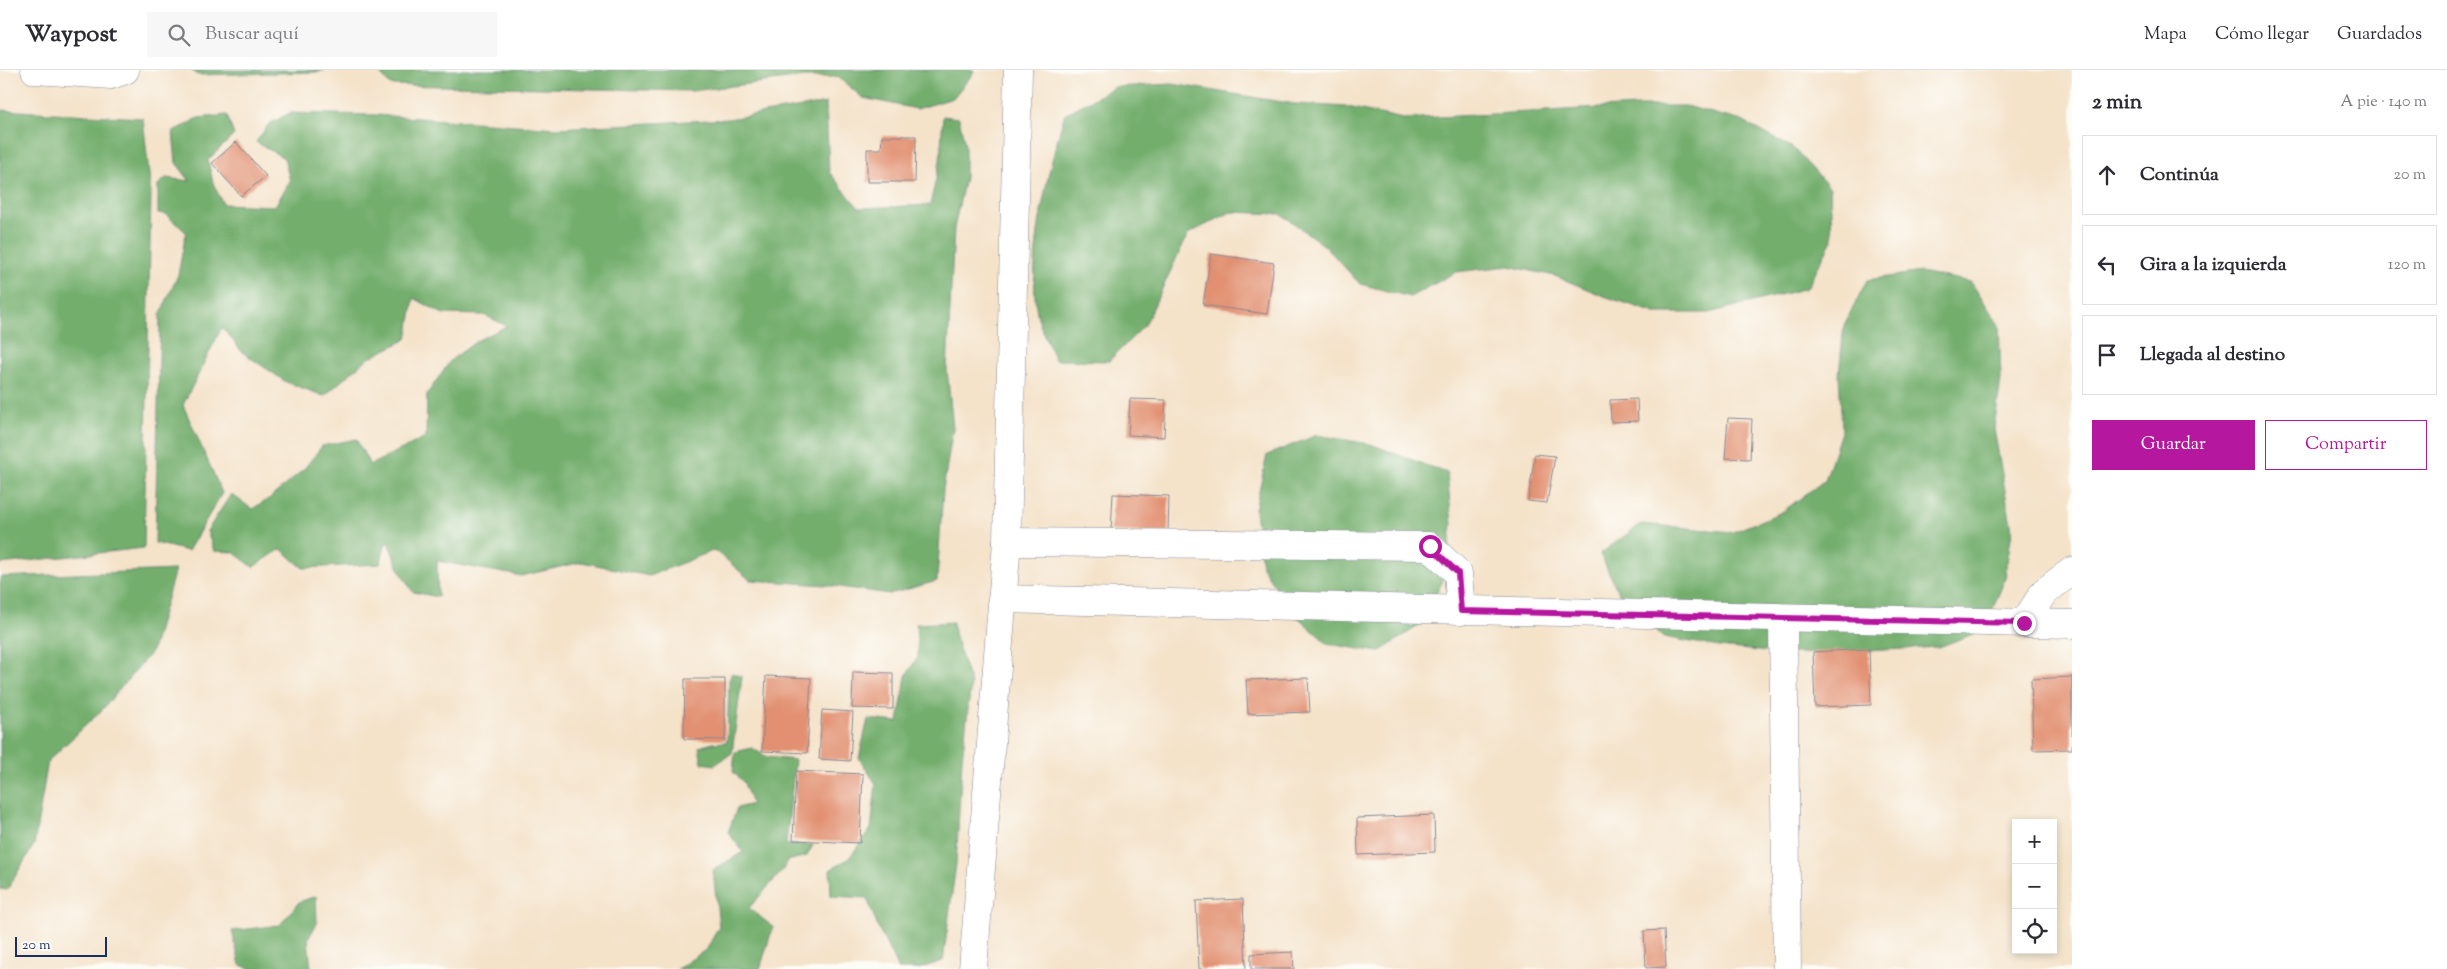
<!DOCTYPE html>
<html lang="es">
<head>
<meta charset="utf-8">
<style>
	:root { --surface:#fff; --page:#f7f7f7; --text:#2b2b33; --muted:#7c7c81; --line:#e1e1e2; --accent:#b5179e }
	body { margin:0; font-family:"Sorts Mill Goudy",serif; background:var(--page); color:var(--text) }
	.controls { position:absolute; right:15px; bottom:15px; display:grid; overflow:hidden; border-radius:0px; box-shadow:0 2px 8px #0003 }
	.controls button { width:45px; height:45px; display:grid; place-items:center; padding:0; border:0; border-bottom:1px solid var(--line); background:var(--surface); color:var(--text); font:25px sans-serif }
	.scale { position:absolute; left:15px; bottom:12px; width:92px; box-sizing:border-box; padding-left:5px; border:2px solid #1b2f5e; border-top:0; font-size:14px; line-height:18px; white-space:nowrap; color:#1b2f5e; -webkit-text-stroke:4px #fdfcf7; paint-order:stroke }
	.stop { position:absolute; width:15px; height:15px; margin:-11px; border:4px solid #b5179e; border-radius:50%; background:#fff }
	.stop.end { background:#b5179e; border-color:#fff; box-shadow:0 1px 5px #0008 }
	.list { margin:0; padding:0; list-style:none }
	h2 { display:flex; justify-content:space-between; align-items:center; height:65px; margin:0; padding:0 20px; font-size:21px }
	h2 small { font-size:16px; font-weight:400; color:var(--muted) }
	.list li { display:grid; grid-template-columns:32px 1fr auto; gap:15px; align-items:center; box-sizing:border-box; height:80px; margin:0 10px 10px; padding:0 10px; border:1px solid var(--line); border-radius:0px }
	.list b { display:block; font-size:19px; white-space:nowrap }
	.list em { font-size:16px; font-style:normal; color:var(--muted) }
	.actions { display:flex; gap:10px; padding:15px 20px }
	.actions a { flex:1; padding:11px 0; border:1px solid var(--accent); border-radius:0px; text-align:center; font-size:18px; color:var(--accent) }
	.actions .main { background:var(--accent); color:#fff }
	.icon { flex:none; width:28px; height:28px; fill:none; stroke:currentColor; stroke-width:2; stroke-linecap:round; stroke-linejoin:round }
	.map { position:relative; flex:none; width:2072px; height:899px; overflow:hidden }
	header { display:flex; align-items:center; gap:30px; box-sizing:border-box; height:70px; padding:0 25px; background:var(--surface); border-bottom:1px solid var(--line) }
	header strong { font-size:24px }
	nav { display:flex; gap:28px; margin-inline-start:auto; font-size:18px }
	.search { width:350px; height:45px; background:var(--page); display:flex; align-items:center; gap:12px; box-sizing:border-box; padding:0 18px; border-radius:0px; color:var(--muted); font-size:19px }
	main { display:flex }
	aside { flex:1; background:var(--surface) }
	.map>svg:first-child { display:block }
</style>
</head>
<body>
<header>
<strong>Waypost</strong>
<div class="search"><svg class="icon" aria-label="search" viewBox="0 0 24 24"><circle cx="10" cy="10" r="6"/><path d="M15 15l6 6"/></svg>Buscar aquí</div>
<nav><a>Mapa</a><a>Cómo llegar</a><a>Guardados</a></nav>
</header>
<main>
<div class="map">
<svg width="2072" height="899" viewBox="0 0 2072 899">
	<rect width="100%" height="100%" fill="#fdfcf7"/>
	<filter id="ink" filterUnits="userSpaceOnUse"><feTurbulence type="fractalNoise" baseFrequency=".02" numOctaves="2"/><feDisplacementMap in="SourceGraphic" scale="10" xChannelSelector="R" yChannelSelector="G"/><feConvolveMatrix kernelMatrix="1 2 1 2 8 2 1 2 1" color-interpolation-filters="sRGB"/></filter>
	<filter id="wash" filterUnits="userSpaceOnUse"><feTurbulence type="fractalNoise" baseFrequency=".0096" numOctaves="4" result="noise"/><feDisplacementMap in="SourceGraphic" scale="20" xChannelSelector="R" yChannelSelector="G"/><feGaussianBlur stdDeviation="1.12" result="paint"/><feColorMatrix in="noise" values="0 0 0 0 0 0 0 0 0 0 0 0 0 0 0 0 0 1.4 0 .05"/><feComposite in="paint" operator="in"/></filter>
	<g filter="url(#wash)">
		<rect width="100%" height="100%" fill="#f4e2c9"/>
		<g fill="#73ae6d" stroke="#476e66">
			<polygon points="191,0 324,0 319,2 198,5"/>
			<polygon points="377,0 974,0 972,5 953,28 917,39 863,28 838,7 804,7 692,21 390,15"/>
			<path d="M1172,14L1295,34L1348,37L1403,49L1636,36H1686L1742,51L1793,78L1830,118L1832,170L1807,218L1709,243H1655L1604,226L1555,206L1508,196L1456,202L1410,227L1360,214L1325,176L1281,144L1231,142L1188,164L1145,255L1109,291L1055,290C1049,275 1040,259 1037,243C1027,188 1048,98 1065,44L1115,17Z"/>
			<polygon points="826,33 829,102 859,138 930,135 940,91 943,46 959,48 965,75 965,108 954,158 947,300 953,358 943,420 937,511 890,524 825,515 750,510 715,480 649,506 582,492 521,506 437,491 438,527 413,522 400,501 387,470 380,494 303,498 281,479 253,497 233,482 214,481 207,461 231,424 252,439 270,428 304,399 322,376 356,369 370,395 426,367 427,324 451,290 478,270 507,256 484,245 443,244 414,228 407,269 367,289 324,326 286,312 242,282 222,257 183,335 222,423 188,481 155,473 160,245 178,205 186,162 165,144 158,143 158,115 166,108 190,111 176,93 173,62 198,48 227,45 234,65 208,90 213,113 223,134 275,136 290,111 284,88 256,72 269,54 290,43 376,45 557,58 728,49"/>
			<polygon points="0,40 143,48 151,123 144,478 0,494"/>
			<polygon points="1921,202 1971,212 1999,255 2001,309 1994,359 2012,460 2005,509 1984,560 1939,577 1829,583 1779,583 1719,577 1664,567 1623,532 1600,484 1641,454 1733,462 1782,442 1825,410 1842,359 1839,305 1844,255 1867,210"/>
			<polygon points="1317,365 1370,374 1447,403 1452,455 1445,507 1420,555 1379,582 1328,574 1292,542 1262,497 1255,440 1267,385"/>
			<polygon points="175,500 152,581 102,640 48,691 34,775 7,820 0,819 0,507"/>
			<polygon points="953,552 954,563 971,614 962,690 956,794 943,891 918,899 898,899 877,855 867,828 831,826 830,800 849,788 871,759 876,714 859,688 868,649 898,652 906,606 918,587 916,554"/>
			<polygon points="732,603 742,607 732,683 715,695 702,693 699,677 713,673 727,672 729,610"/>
			<polygon points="752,678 767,687 795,690 786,775 813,775 807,786 787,791 783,800 749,838 773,857 760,899 677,899 707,879 719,856 713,800 743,782 728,762 737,738 752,734 744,713 733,702 735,682"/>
			<polygon points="316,826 317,853 308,869 311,899 252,899 240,895 232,861 280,855 299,832"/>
		</g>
		<g id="blocks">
			<g fill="#e29071">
				<polygon points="882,66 916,66 915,112 867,112 867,79 881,79"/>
				<polygon points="236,72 266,106 241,126 212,93"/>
				<polygon points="1211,184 1274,193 1267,244 1203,235"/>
				<polygon points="1130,329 1166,330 1164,367 1128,365"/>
				<polygon points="1637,329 1638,351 1611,352 1610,330"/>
				<polygon points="1728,348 1752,349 1750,389 1725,388"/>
				<polygon points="1535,384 1555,386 1547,433 1528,431"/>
				<polygon points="1113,424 1169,426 1168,463 1111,461"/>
				<polygon points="1869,579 1871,635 1815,637 1813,582"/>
				<polygon points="853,602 893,603 893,639 852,638"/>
				<polygon points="766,606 811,608 807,683 762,681"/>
				<polygon points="2072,607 2072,679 2033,680 2031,609"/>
				<polygon points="1308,608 1310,642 1248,644 1246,610"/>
				<polygon points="685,609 725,609 725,670 684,669"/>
				<polygon points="822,640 853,642 850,691 819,689"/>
				<polygon points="796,701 863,704 860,773 793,770"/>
				<polygon points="1434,745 1435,782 1358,785 1357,748"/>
				<polygon points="1243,829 1246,899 1199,899 1196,831"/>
				<polygon points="1664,860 1666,897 1646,898 1644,861"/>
				<polygon points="1293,882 1294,899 1251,899 1251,884"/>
			</g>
		</g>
	</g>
	<g filter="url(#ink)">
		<use href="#blocks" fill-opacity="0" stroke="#888894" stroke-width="1"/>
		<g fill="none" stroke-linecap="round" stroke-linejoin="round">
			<g stroke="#888894" stroke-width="29">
				<g id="minor">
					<polyline points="35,0 111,5 125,0"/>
					<polyline points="1007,472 1429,476 1458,503 1461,541"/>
					<polyline points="1002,529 2072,554"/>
					<polyline points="1783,549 1787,899"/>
					<polyline points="2024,553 2044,522 2072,501"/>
					<polyline points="973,899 1007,472 1018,0"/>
				</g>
			</g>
			<use href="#minor" stroke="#fff" stroke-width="28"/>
		</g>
	</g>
	<g fill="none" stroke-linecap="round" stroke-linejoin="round" filter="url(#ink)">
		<polyline stroke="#b5179e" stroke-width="6" points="1430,476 1458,503 1461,541 2024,553"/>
	</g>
</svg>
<div class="controls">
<button>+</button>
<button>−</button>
<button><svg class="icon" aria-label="locate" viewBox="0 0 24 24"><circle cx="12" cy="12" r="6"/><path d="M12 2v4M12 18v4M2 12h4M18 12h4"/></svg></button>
</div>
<div class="scale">20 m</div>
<div class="stop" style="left:1430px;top:476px"></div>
<div class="stop end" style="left:2024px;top:553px"></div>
</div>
<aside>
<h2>2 min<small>A pie · 140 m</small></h2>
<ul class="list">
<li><svg class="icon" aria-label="ahead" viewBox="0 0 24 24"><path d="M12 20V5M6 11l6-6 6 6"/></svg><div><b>Continúa</b></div><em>20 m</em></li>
<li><svg class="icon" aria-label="left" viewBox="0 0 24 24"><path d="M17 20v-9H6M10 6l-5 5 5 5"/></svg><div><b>Gira a la izquierda</b></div><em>120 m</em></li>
<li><svg class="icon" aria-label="arrive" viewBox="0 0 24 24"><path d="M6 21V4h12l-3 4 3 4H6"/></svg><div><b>Llegada al destino</b></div></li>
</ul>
<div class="actions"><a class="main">Guardar</a><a>Compartir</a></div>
</aside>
</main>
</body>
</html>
